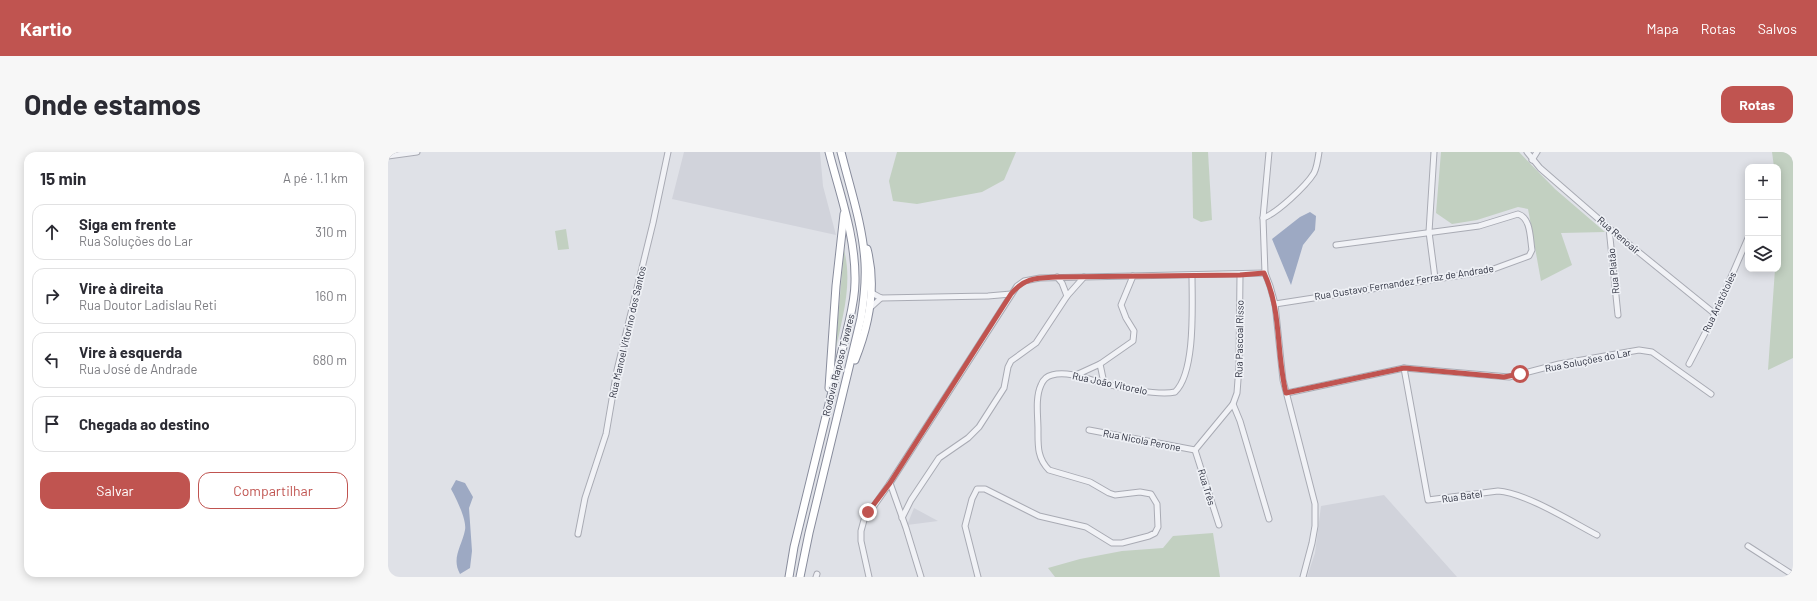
<!DOCTYPE html>
<html lang="pt">
<head>
<meta charset="utf-8">
<style>
	:root { --surface:#fff; --page:#f7f7f7; --text:#2b2b33; --muted:#7c7c81; --line:#e1e1e2; --accent:#c05450 }
	body { margin:0; font-family:Barlow,sans-serif; background:var(--page); color:var(--text) }
	.controls { position:absolute; right:12px; top:12px; display:grid; overflow:hidden; border-radius:8px; box-shadow:0 2px 10px #0003 }
	.controls button { width:36px; height:36px; display:grid; place-items:center; padding:0; border:0; border-bottom:1px solid var(--line); background:var(--surface); color:var(--text); font:20px sans-serif }
	.stop { position:absolute; width:12px; height:12px; margin:-9px; border:3px solid #c05450; border-radius:50%; background:#fff }
	.stop.end { background:#c05450; border-color:#fff; box-shadow:0 1px 4px #0008 }
	.list { margin:0; padding:0; list-style:none }
	h2 { display:flex; justify-content:space-between; align-items:center; height:52px; margin:0; padding:0 16px; font-size:17px }
	h2 small { font-size:13px; font-weight:400; color:var(--muted) }
	.list li { display:grid; grid-template-columns:26px 1fr auto; gap:12px; align-items:center; box-sizing:border-box; height:56px; margin:0 8px 8px; padding:0 8px; border:1px solid var(--line); border-radius:12px }
	.list b { display:block; font-size:15px; white-space:nowrap }
	.list p { margin:0; font-size:13px; white-space:nowrap; color:var(--muted) }
	.list em { font-size:13px; font-style:normal; color:var(--muted) }
	.actions { display:flex; gap:8px; padding:12px 16px }
	.actions a { flex:1; padding:9px 0; border:1px solid var(--accent); border-radius:12px; text-align:center; font-size:14px; color:var(--accent) }
	.actions .main { background:var(--accent); color:#fff }
	.icon { flex:none; width:22px; height:22px; fill:none; stroke:currentColor; stroke-width:2; stroke-linecap:round; stroke-linejoin:round }
	.map { position:relative; flex:none; width:1405px; height:425px; overflow:hidden; border-radius:12px }
	header { display:flex; align-items:center; gap:24px; box-sizing:border-box; height:56px; padding:0 20px; background:var(--accent); color:#fff }
	header strong { font-size:19px }
	nav { display:flex; gap:22px; margin-inline-start:auto; font-size:14px }
	.intro { display:flex; align-items:center; justify-content:space-between; box-sizing:border-box; height:96px; padding:0 24px }
	h1 { margin:0; font-size:28px }
	.button { padding:10px 18px; border-radius:12px; background:var(--accent); color:#fff; font-size:14px; font-weight:700 }
	main { display:flex; gap:24px; padding:0 24px }
	aside { flex:1; background:var(--surface); border-radius:12px; box-shadow:0 2px 10px #0003 }
	.map>svg:first-child { display:block }
</style>
</head>
<body>
<header>
<strong>Kartio</strong>
<nav><a>Mapa</a><a>Rotas</a><a>Salvos</a></nav>
</header>
<div class="intro"><h1>Onde estamos</h1><a class="button">Rotas</a></div>
<main>
<aside>
<h2>15 min<small>A pé · 1.1 km</small></h2>
<ul class="list">
<li><svg class="icon" aria-label="ahead" viewBox="0 0 24 24"><path d="M12 20V5M6 11l6-6 6 6"/></svg><div><b>Siga em frente</b><p>Rua Soluções do Lar</p></div><em>310 m</em></li>
<li><svg class="icon" aria-label="right" viewBox="0 0 24 24"><path d="M7 20v-9h11M14 6l5 5-5 5"/></svg><div><b>Vire à direita</b><p>Rua Doutor Ladislau Reti</p></div><em>160 m</em></li>
<li><svg class="icon" aria-label="left" viewBox="0 0 24 24"><path d="M17 20v-9H6M10 6l-5 5 5 5"/></svg><div><b>Vire à esquerda</b><p>Rua José de Andrade</p></div><em>680 m</em></li>
<li><svg class="icon" aria-label="arrive" viewBox="0 0 24 24"><path d="M6 21V4h12l-3 4 3 4H6"/></svg><div><b>Chegada ao destino</b></div></li>
</ul>
<div class="actions"><a class="main">Salvar</a><a>Compartilhar</a></div>
</aside>
<div class="map">
<svg width="1405" height="425" viewBox="0 0 1405 425">
	<rect width="100%" height="100%" fill="#dfe1e7"/>
	<g fill="#d1d3db">
		<polygon points="296,0 432,0 435,34 448,83 284,47"/>
		<polygon points="996,343 1069,425 919,425 927,401 933,354"/>
		<polygon points="526,356 550,369 519,373"/>
	</g>
	<g fill="#c2d0c1">
		<polygon points="509,0 628,0 616,28 594,40 529,52 505,49 501,29"/>
		<polygon points="804,0 820,0 824,68 813,70 805,66"/>
		<polygon points="1053,0 1131,0 1167,37 1217,80 1173,81 1184,113 1153,129 1140,57 1130,55 1089,68 1064,72 1048,61"/>
		<polygon points="1384,0 1405,0 1405,206 1380,218 1387,117 1390,117 1390,15 1386,15"/>
		<polygon points="178,77 181,97 170,98 167,79"/>
		<path d="M456,98C465,132 454,167 447,201Z"/>
		<polygon points="825,381 832,425 667,425 660,416 692,407 734,399 775,396 785,384"/>
	</g>
	<g fill="#9da9c3">
		<polygon points="922,60 928,64 927,78 915,93 903,133 884,87 912,65"/>
		<path d="M68,328L77,331L85,345L81,356L84,399L82,416L72,422C63,406 74,394 77,378C79,368 68,346 63,337Z"/>
	</g>
	<g fill="none" stroke-linecap="round" stroke-linejoin="round">
		<g stroke="#a9abb4" stroke-width="7">
			<g id="minor">
				<polyline points="881,0 875,66 877,121 882,134 887,152 895,228 927,352 927,374 924,391 915,425"/>
				<polyline points="1046,0 1041,80 1047,126"/>
				<polyline points="1139,0 1152,16 1221,76 1327,162"/>
				<polyline points="0,4 29,0"/>
				<polyline points="1144,8 1149,0"/>
				<path d="M875,66C888,62 918,34 926,21C929,15 930,7 931,0"/>
				<polyline points="1221,76 1230,163"/>
				<polyline points="852,123 851,214 849,241 845,252 852,269 881,367"/>
				<polyline points="669,125 674,131 679,144 696,125"/>
				<polyline points="484,141 493,146 600,144 623,142"/>
				<path d="M887,152L1100,119L1141,104L1144,98C1142,86 1143,66 1130,62L1091,74L948,93"/>
				<polyline points="482,156 493,146"/>
				<polyline points="712,212 745,189 746,179 738,166 733,153 745,124"/>
				<polyline points="1301,212 1327,162 1360,86"/>
				<path d="M1016,216L1040,348L1110,339C1138,341 1184,370 1209,383"/>
				<polyline points="688,223 712,212 716,231"/>
				<polyline points="899,241 1016,216 1121,225 1171,212 1251,198 1264,200 1323,242"/>
				<polyline points="701,278 807,298"/>
				<polyline points="807,298 831,373"/>
				<polyline points="807,298 845,252"/>
				<polyline points="502,331 518,376 533,425"/>
				<polyline points="514,366 523,348 551,306 580,286 591,275 616,236 620,215 623,209 648,191 679,144"/>
				<polyline points="190,382 197,346 218,282 229,218 265,71 280,0"/>
				<polyline points="1360,394 1405,423"/>
				<polyline points="428,425 429,422"/>
				<polyline points="481,425 473,389 473,379 476,368 502,331 629,134 636,129 652,126 877,121"/>
				<path d="M590,425L577,374L584,347L589,337H597L651,364L698,375L724,391H734L761,384L767,381L770,375L769,352L763,342L752,340L727,343L721,341L702,330L661,318C649,306 650,293 650,278C650,264 647,246 653,233C655,228 659,224 664,223C679,219 697,226 711,230C728,235 771,244 787,240C808,220 804,151 804,123"/>
			</g>
		</g>
		<g stroke="#888c9c" stroke-width="9">
			<g id="highway">
				<path d="M467,208C481,173 489,135 479,97"/>
				<polyline points="441,236 448,134 456,62"/>
				<path d="M401,425L406,395L461,170C464,157 467,143 467,130C468,85 452,43 441,0"/>
				<path d="M412,425L421,381L473,166C476,148 478,130 477,111C475,74 462,36 453,0"/>
			</g>
		</g>
		<use href="#minor" stroke="#f1f2f6" stroke-width="5"/>
		<use href="#highway" stroke="#fff" stroke-width="7"/>
	</g>
	<g fill="none" stroke-linecap="round" stroke-linejoin="round">
		<path stroke="#c05450" stroke-width="5" d="M480,360L502,331L623,142C637,125 649,126 669,125L852,123L876,121C894,159 888,201 898,241L1016,216L1116,225L1132,222"/>
	</g>
	<g text-anchor="middle" dominant-baseline="central" stroke-width="3.5" stroke-linejoin="round" paint-order="stroke">
		<g font-size="10" fill="#2a2d3c" stroke="#eef0f5">
			<text transform="translate(1231 83) rotate(40)">Rua Renoair</text>
			<text transform="translate(1225 119) rotate(-96)">Rua Platão</text>
			<text transform="translate(1016 130) rotate(-9)">Rua Gustavo Fernandez Ferraz de Andrade</text>
			<text transform="translate(1331 150) rotate(-65)">Rua Aristótoles</text>
			<text transform="translate(239 180) rotate(-77)">Rua Manoel Vitorino dos Santos</text>
			<text transform="translate(851 187) rotate(-89)">Rua Pascoal Risso</text>
			<text transform="translate(1200 208) rotate(-11)">Rua Soluções do Lar</text>
			<text transform="translate(450 213) rotate(-76)">Rodovia Raposo Tavares</text>
			<text transform="translate(722 231) rotate(12)">Rua João Vitorelo</text>
			<text transform="translate(754 288) rotate(11)">Rua Nicola Perone</text>
			<text transform="translate(819 335) rotate(73)">Rua Três</text>
			<text transform="translate(1074 344) rotate(-8)">Rua Batel</text>
		</g>
	</g>
</svg>
<div class="controls">
<button>+</button>
<button>−</button>
<button><svg class="icon" aria-label="layers" viewBox="0 0 24 24"><path d="M12 4l9 5-9 5-9-5zM3 14l9 5 9-5"/></svg></button>
</div>
<div class="stop" style="left:1132px;top:222px"></div>
<div class="stop end" style="left:480px;top:360px"></div>
</div>
</main>
</body>
</html>
